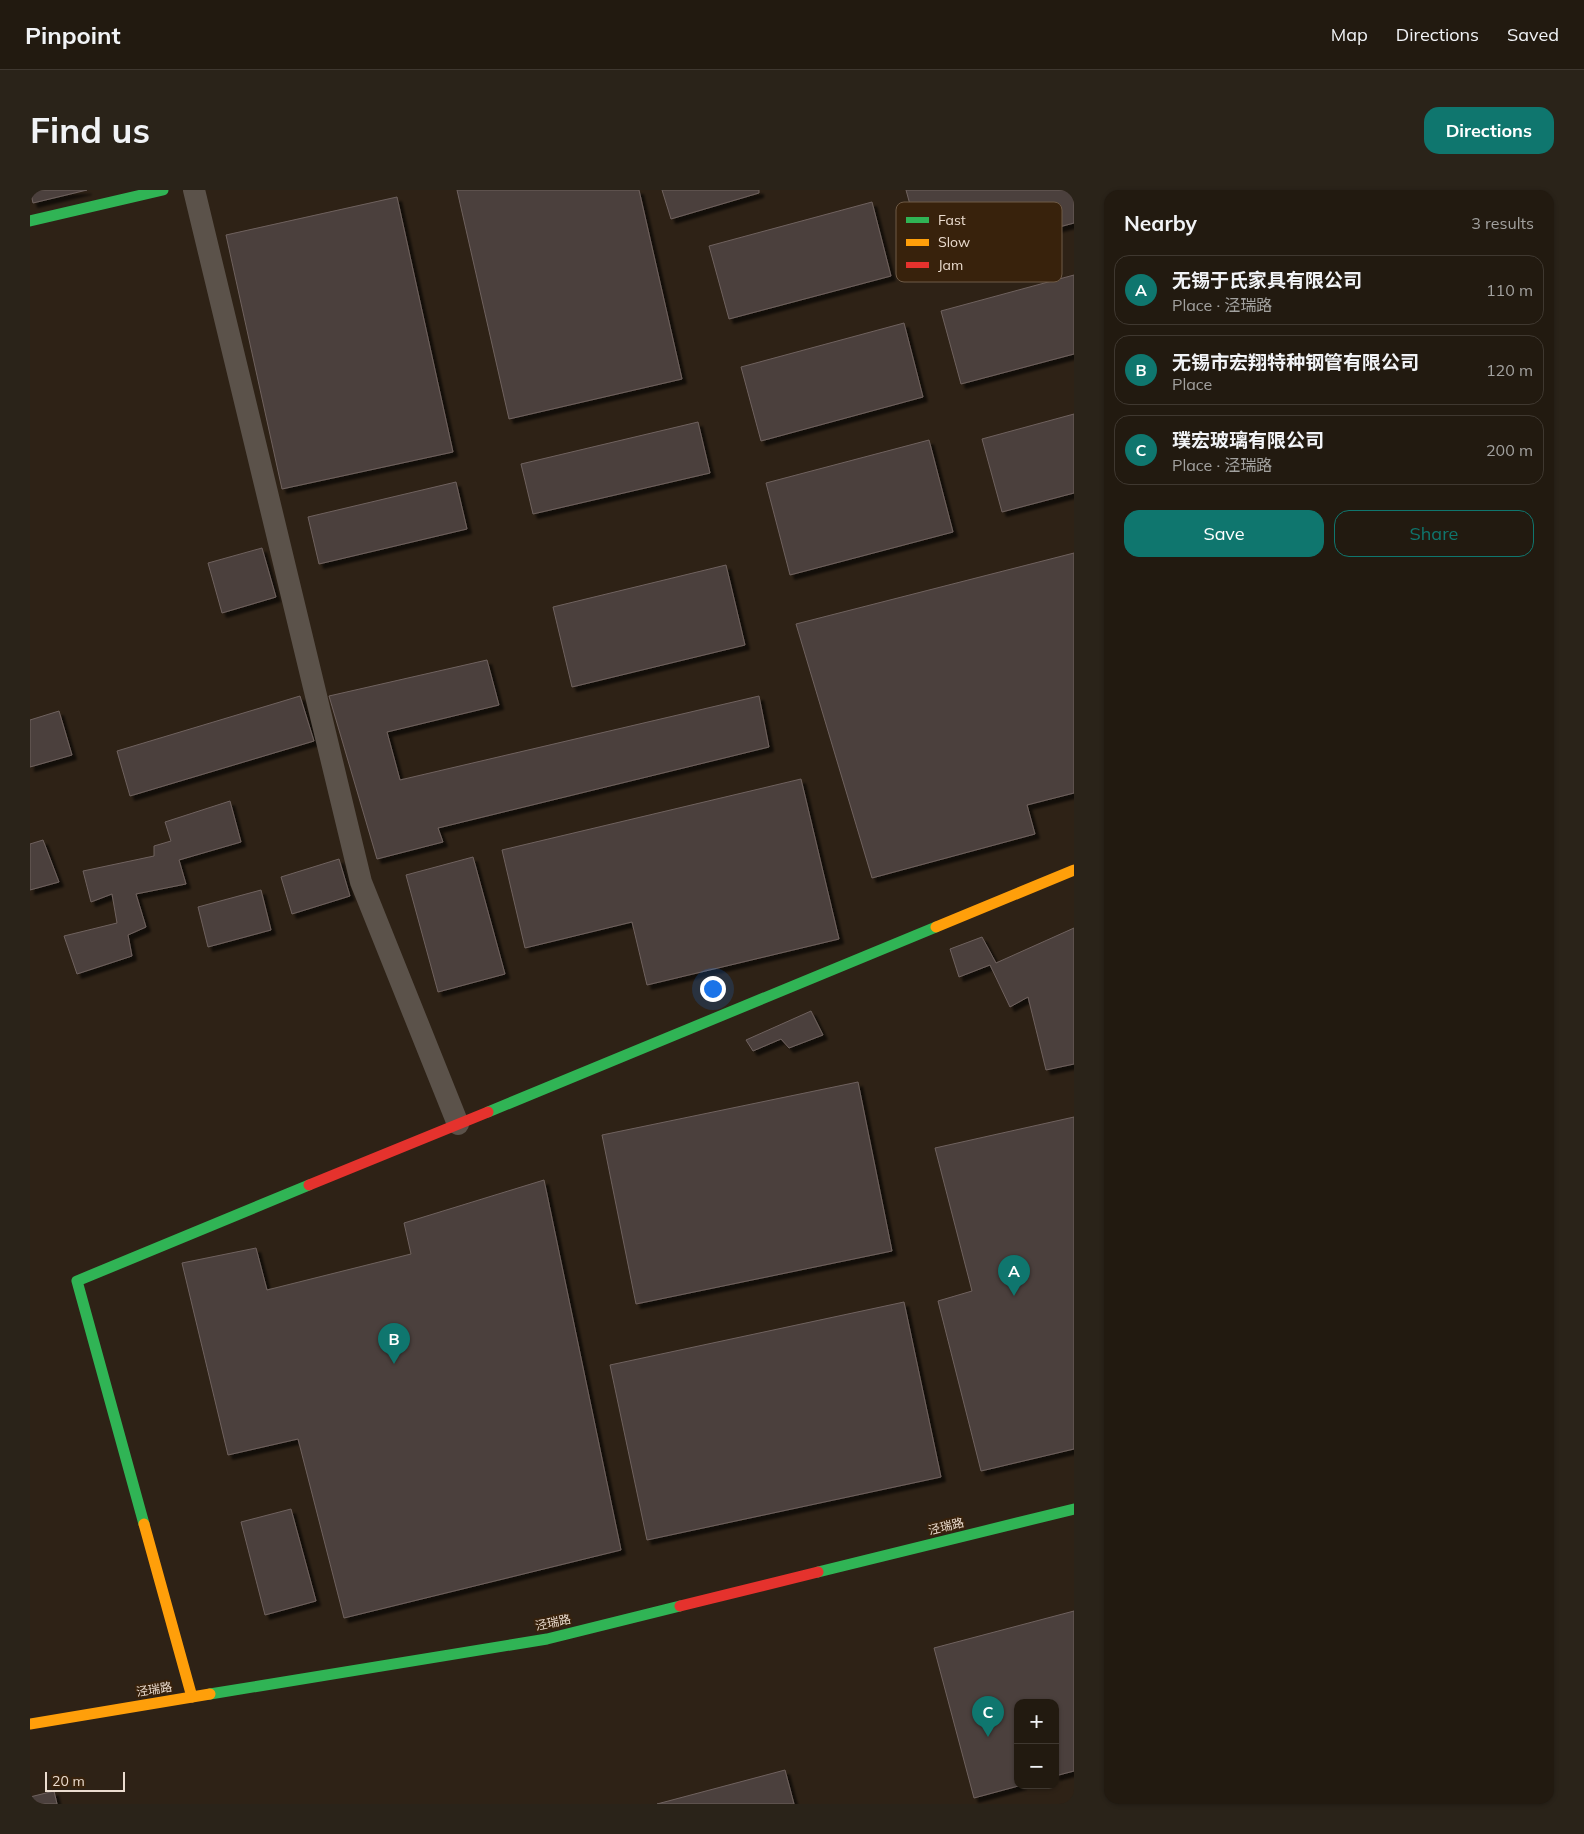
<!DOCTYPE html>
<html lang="en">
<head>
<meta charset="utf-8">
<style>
	:root { --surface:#221a10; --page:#2a2319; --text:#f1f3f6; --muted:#a2a19f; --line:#3f3830; --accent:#0f766e }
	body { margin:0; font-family:Mulish,"Noto Sans SC",sans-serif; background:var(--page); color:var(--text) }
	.controls { position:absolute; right:15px; bottom:15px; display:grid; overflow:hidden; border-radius:10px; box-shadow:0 1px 4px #0004 }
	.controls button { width:45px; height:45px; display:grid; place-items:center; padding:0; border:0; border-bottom:1px solid var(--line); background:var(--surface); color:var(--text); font:25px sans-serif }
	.scale { position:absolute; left:15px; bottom:12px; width:80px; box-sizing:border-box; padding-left:5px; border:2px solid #ebdccf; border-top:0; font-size:14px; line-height:18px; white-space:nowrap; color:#ebdccf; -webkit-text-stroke:4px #38220c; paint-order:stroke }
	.you { position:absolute; left:682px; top:798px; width:18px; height:18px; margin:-12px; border:4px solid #fff; border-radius:50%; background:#1a73e8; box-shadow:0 0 0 8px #1a73e833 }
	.badge { display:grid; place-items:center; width:32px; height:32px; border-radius:50%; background:var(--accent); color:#fff; font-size:16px; font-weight:700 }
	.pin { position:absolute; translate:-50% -41px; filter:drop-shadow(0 1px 2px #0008) }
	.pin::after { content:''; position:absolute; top:26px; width:18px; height:15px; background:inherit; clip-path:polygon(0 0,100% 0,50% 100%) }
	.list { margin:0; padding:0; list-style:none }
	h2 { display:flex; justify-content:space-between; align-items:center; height:65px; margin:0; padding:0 20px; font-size:21px }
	h2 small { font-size:16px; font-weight:400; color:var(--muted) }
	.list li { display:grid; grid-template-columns:32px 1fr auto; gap:15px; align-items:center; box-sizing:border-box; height:70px; margin:0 10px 10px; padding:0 10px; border:1px solid var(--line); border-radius:15px }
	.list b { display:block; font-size:19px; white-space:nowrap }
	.list p { margin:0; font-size:16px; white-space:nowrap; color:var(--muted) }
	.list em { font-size:16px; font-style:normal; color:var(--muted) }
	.actions { display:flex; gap:10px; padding:15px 20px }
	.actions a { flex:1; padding:11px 0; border:1px solid var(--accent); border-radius:15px; text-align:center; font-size:18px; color:var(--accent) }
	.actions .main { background:var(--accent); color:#fff }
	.map { position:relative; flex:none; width:1044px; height:1614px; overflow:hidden; border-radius:15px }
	header { display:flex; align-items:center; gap:30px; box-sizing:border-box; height:70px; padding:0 25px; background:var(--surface); border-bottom:1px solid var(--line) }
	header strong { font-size:24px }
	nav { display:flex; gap:28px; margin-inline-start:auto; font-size:18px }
	.intro { display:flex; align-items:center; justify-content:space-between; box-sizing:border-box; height:120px; padding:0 30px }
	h1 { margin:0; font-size:35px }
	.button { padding:12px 22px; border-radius:15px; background:var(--accent); color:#fff; font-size:18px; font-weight:700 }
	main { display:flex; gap:30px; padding:0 30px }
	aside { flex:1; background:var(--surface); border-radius:15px; box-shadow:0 1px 4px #0004 }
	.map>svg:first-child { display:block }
</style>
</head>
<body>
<header>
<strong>Pinpoint</strong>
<nav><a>Map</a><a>Directions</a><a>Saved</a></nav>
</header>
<div class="intro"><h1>Find us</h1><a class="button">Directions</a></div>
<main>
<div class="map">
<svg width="1044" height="1614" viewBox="0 0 1044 1614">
	<defs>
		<filter id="shadow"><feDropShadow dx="4.5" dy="4.5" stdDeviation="1" flood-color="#0009"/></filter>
	</defs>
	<rect width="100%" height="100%" fill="#2e2216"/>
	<g fill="#4c403c" stroke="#6f625f" filter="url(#shadow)">
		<polygon points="0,0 57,0 3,13"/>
		<polygon points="427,0 609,0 652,189 479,229"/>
		<polygon points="632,0 729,0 729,3 641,29"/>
		<polygon points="876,0 1044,0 1044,33 896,73"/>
		<polygon points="367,7 423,262 252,299 196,45"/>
		<polygon points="842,12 861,86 699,129 679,56"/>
		<polygon points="1044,85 1044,164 931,194 911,121"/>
		<polygon points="874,133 893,207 731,251 711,177"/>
		<polygon points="1044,224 1044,303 972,322 952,249"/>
		<polygon points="668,232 680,283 503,324 491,274"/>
		<polygon points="899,250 923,342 760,385 736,293"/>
		<polygon points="426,292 437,339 289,374 278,327"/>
		<polygon points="232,358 246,407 192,423 178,373"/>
		<polygon points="1044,363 1044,603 997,615 1005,644 842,688 766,434"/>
		<polygon points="696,375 715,455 542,497 523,417"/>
		<polygon points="457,470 469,515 357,542 370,590 729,506 739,557 408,638 413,652 347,669 299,506"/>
		<polygon points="270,506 284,551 100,606 87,561"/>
		<polygon points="29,521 42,565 0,577 0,530"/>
		<polygon points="771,589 809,749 617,795 602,732 495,758 472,660"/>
		<polygon points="200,611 211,652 149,670 156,694 106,704 116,737 98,745 102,766 47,784 34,746 87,733 82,704 61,712 53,681 124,666 124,656 141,651 135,632"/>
		<polygon points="13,650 29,692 0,700 0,654"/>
		<polygon points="443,667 475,784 408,802 376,685"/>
		<polygon points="309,669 320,706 262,724 251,687"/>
		<polygon points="231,700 241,740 178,757 168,717"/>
		<polygon points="1044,738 1044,874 1016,880 998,807 980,817 960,775 929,787 920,759 952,747 966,773"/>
		<polygon points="781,821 793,845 759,858 751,849 723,861 716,850"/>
		<polygon points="828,892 862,1061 606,1114 572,945"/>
		<polygon points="1044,927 1044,1259 951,1281 908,1111 942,1101 905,958"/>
		<polygon points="514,990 591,1360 314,1428 268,1249 198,1265 152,1073 226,1058 237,1100 381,1064 374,1033"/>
		<polygon points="874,1112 911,1287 617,1350 580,1175"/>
		<polygon points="261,1319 286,1411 235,1425 211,1332"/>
		<polygon points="1044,1421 1044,1581 1025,1586 1025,1513 988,1513 988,1595 992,1595 944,1608 904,1458"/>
		<polygon points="755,1580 764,1614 627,1614"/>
		<polygon points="24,1601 27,1614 0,1614 0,1607"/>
	</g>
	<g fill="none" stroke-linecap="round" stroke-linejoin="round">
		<polyline stroke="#5b524a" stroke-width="22" points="164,0 331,692 428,934"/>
		<g stroke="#30b455" stroke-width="11">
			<polyline points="0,31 133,0"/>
			<polyline points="458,922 906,737"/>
			<polyline points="114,1334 47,1091 279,995"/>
			<polyline points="788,1382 1044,1319"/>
			<polyline points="180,1504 517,1449 650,1416"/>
		</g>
		<g stroke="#ff9f0a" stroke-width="11">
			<polyline points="906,737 1044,680"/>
			<polyline points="114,1334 162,1507"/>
			<polyline points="0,1534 180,1504"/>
		</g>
		<g stroke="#e5322d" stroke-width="11">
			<polyline points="279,995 458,922"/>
			<polyline points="650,1416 788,1382"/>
		</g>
	</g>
	<g text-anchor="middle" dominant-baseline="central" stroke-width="4" stroke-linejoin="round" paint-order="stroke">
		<g font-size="12" fill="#ebdccf" stroke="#38220c">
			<text transform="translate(916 1336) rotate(-14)">泾瑞路</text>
			<text transform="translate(523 1432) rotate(-12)">泾瑞路</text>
			<text transform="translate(124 1499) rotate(-9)">泾瑞路</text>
		</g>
	</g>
	<rect x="866" y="12" width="166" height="80" rx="8" fill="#38220c" stroke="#6e5a46" stroke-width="1"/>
	<rect x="876" y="27" width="23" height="6" fill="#30b455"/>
	<rect x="876" y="49" width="23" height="7" fill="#ff9f0a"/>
	<rect x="876" y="72" width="23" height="6" fill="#e5322d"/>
	<g font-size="14" fill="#ebdccf">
		<text x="908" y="35">Fast</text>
		<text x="908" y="57">Slow</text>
		<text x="908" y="80">Jam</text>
	</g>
</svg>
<div class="controls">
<button>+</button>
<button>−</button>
</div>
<div class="scale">20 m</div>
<div class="you"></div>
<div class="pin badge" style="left:984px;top:1106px">A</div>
<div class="pin badge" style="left:364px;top:1174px">B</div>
<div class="pin badge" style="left:958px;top:1547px">C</div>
</div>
<aside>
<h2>Nearby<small>3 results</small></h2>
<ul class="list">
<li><span class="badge">A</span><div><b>无锡于氏家具有限公司</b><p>Place · 泾瑞路</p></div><em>110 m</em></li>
<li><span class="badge">B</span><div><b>无锡市宏翔特种钢管有限公司</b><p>Place</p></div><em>120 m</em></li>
<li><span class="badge">C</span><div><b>璞宏玻璃有限公司</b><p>Place · 泾瑞路</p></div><em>200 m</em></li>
</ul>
<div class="actions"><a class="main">Save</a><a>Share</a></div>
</aside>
</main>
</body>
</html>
